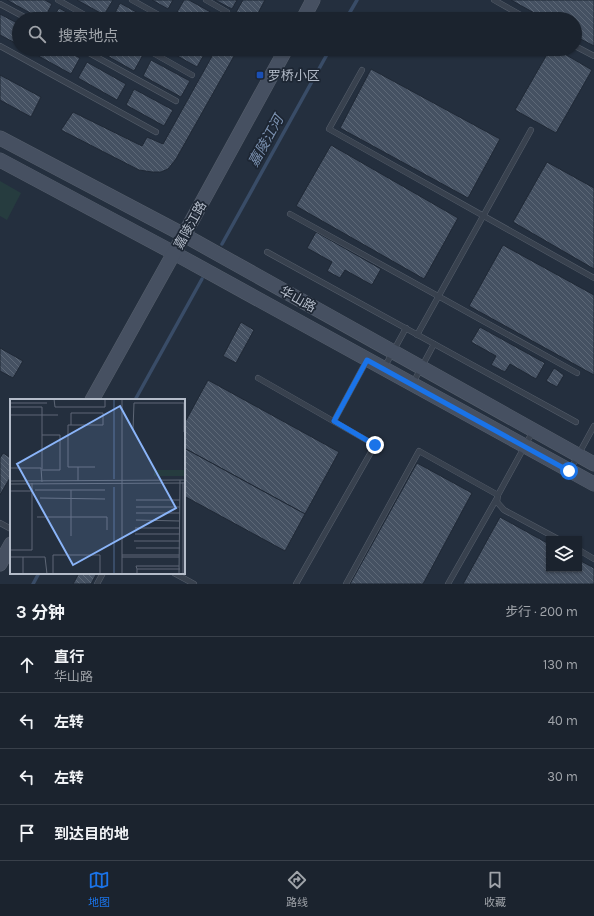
<!DOCTYPE html>
<html lang="zh">
<head>
<meta charset="utf-8">
<style>
	:root { --surface:#1b232e; --page:#242b36; --text:#f1f3f6; --muted:#a0a4aa; --line:#39404a; --accent:#1a73e8 }
	body { margin:0; font-family:Karla,"Noto Sans SC",sans-serif; background:var(--page); color:var(--text) }
	.controls { position:absolute; right:12px; bottom:12px; display:grid; overflow:hidden; border-radius:0px; box-shadow:0 1px 3px #0004 }
	.controls button { width:36px; height:36px; display:grid; place-items:center; padding:0; border:0; border-bottom:1px solid var(--line); background:var(--surface); color:var(--text); font:20px sans-serif }
	.stop { position:absolute; width:12px; height:12px; margin:-9px; border:3px solid #1a73e8; border-radius:50%; background:#fff }
	.stop.end { background:#1a73e8; border-color:#fff; box-shadow:0 1px 4px #0008 }
	.list { margin:0; padding:0; list-style:none }
	h2 { display:flex; justify-content:space-between; align-items:center; height:52px; margin:0; padding:0 16px; font-size:17px }
	h2 small { font-size:13px; font-weight:400; color:var(--muted) }
	.list li { display:grid; grid-template-columns:26px 1fr auto; gap:12px; align-items:center; box-sizing:border-box; height:56px; padding:0 16px; border-top:1px solid var(--line) }
	.list b { display:block; font-size:15px; white-space:nowrap }
	.list p { margin:0; font-size:13px; white-space:nowrap; color:var(--muted) }
	.list em { font-size:13px; font-style:normal; color:var(--muted) }
	.icon { flex:none; width:22px; height:22px; fill:none; stroke:currentColor; stroke-width:2; stroke-linecap:round; stroke-linejoin:round }
	.map { position:relative; flex:none; width:594px; height:584px; overflow:hidden }
	.search { position:absolute; background:var(--surface); box-shadow:0 1px 3px #0004; left:12px; right:12px; top:12px; height:44px; display:flex; align-items:center; gap:10px; box-sizing:border-box; padding:0 14px; border-radius:22px; color:var(--muted); font-size:15px }
	.sheet { height:276px; background:var(--surface) }
	nav { display:flex; justify-content:space-around; align-items:center; box-sizing:border-box; height:56px; border-top:1px solid var(--line); background:var(--surface); font-size:11px; color:var(--muted) }
	nav a { display:grid; justify-items:center; gap:2px }
	nav .on { color:var(--accent) }
	.map>svg:first-child { display:block }
</style>
</head>
<body>
<div class="map">
<svg width="594" height="584" viewBox="0 0 594 584">
	<defs>
		<pattern id="building-back-hatch" width="6" height="6" patternUnits="userSpaceOnUse"><rect width="6" height="6" fill="#455162"/><path d="M-1 5l2 2M0 0l6 6M5-1l2 2" fill="none" stroke="#5d6877"/></pattern>
	</defs>
	<rect width="100%" height="100%" fill="#242f3e"/>
	<polygon fill="#263c3f" points="0,181 21,193 7,220 0,216"/>
	<g fill="none" stroke-linecap="round" stroke-linejoin="round">
		<g stroke="#394c67" stroke-width="3.5">
			<polyline points="346,19 357,0"/>
			<polyline points="222,244 330,49"/>
			<polyline points="135,400 202,279"/>
			<polyline points="33,584 39,573"/>
		</g>
	</g>
	<g fill="url(#building-back-hatch)" stroke="#1f2835">
		<polygon points="7,0 45,0 52,4 44,19 41,19"/>
		<polygon points="77,0 113,0 104,15"/>
		<polygon points="152,0 173,0 168,9"/>
		<polygon points="184,0 189,0 223,19 185,19 176,14"/>
		<polygon points="215,0 237,0 232,9"/>
		<polygon points="243,0 265,0 255,19 232,19"/>
		<polygon points="511,0 594,0 594,46 575,36 575,19 545,19"/>
		<polygon points="120,3 149,19 112,19"/>
		<polygon points="59,8 79,19 52,19"/>
		<polygon points="0,14 19,24 19,45 0,35"/>
		<polygon points="35,49 63,49 80,58 71,74 33,53"/>
		<polygon points="95,49 133,49 143,55 134,71"/>
		<polygon points="165,49 202,49 206,51 197,67"/>
		<polygon points="216,49 238,49 176,159 168,169 161,172 152,172 139,170 61,130 73,112 142,146 147,137 163,144"/>
		<polygon points="550,49 556,49 592,70 556,133 515,110"/>
		<polygon points="151,60 190,81 181,97 143,76"/>
		<polygon points="87,62 126,84 117,100 78,78"/>
		<polygon points="371,69 500,139 468,198 340,128"/>
		<polygon points="0,75 41,97 31,117 0,100"/>
		<polygon points="134,89 173,110 164,126 126,105"/>
		<polygon points="331,145 458,218 424,279 296,206"/>
		<polygon points="547,162 594,188 594,269 513,222"/>
		<polygon points="316,232 381,269 372,285 345,270 340,278 327,271 332,262 307,248"/>
		<polygon points="503,245 594,295 594,375 469,306"/>
		<polygon points="241,322 254,330 236,363 223,356"/>
		<polygon points="480,327 545,363 536,379 510,364 505,372 491,365 496,356 471,342"/>
		<polygon points="0,348 23,361 13,378 0,371"/>
		<polygon points="554,368 564,375 557,387 546,381"/>
		<polygon points="208,380 339,452 305,514 184,448 184,424"/>
		<polygon points="184,448 305,514 285,551 184,496"/>
		<polygon points="3,453 11,458 11,476 0,495 0,458"/>
		<polygon points="417,463 472,493 423,584 350,584"/>
		<polygon points="500,517 549,544 549,569 579,569 579,560 594,568 594,584 463,584"/>
		<polygon points="79,573 97,573 91,584 73,584"/>
	</g>
	<g fill="none" stroke-linecap="round" stroke-linejoin="round">
		<g stroke="#565f6c" stroke-width="6">
			<g id="lane">
				<polyline points="58,0 92,19"/>
				<polyline points="132,0 166,19"/>
				<polyline points="206,0 227,12"/>
				<polyline points="494,0 528,19"/>
				<polyline points="0,4 28,19"/>
				<polyline points="0,46 156,132"/>
				<polyline points="575,46 594,56"/>
				<polyline points="82,49 176,101"/>
				<polyline points="146,49 192,75"/>
				<polyline points="362,70 329,129 594,278"/>
				<polyline points="290,214 577,373"/>
				<polyline points="267,252 576,422"/>
				<polyline points="417,335 531,130"/>
				<polyline points="384,368 406,328"/>
				<polyline points="258,378 375,445 296,584"/>
				<polyline points="413,383 434,344"/>
				<polyline points="334,421 367,360"/>
				<polyline points="533,431 498,495 497,502 504,510 558,539"/>
				<polyline points="570,470 594,426"/>
				<polyline points="0,523 11,529"/>
				<polyline points="579,550 594,559"/>
				<polyline points="174,573 194,584"/>
				<polyline points="97,584 103,573"/>
				<polyline points="346,584 419,451 498,495"/>
				<polyline points="448,584 497,498"/>
			</g>
		</g>
		<g stroke="#565f6c" stroke-width="15">
			<g id="secondary">
				<polyline points="303,19 313,0"/>
				<polyline points="0,138 184,235 594,464"/>
				<polyline points="0,160 174,253 594,484"/>
				<polyline points="92,400 184,235 286,49"/>
				<polyline points="0,564 11,544"/>
			</g>
		</g>
		<use href="#lane" stroke="#38414e" stroke-width="5"/>
		<use href="#secondary" stroke="#465061" stroke-width="14"/>
	</g>
	<g fill="none" stroke-linecap="round" stroke-linejoin="round">
		<polyline stroke="#1a73e8" stroke-width="5" points="375,445 334,421 367,360 569,471"/>
	</g>
	<rect fill="#1a4fb4" stroke="#1d2633" stroke-width="1.5" x="256" y="71" width="8" height="8" rx="2"/>
	<g text-anchor="middle" dominant-baseline="central" stroke-width="3.5" stroke-linejoin="round" paint-order="stroke">
		<g font-size="13" fill="#b4bcc9" stroke="#1d2633" text-anchor="start">
			<text x="268" y="75">罗桥小区</text>
		</g>
		<g font-size="13" fill="#b4bcc9" stroke="#1d2633">
			<text transform="translate(190 225) rotate(-61)">嘉陵江路</text>
			<text transform="translate(298 299) rotate(29)">华山路</text>
		</g>
		<g font-size="14" font-style="italic" fill="#7c92b1" stroke="#1d2633">
			<text transform="translate(266 141) rotate(-61)">嘉陵江河</text>
		</g>
	</g>
	<g transform="translate(10 399)">
		<rect width="175" height="175" fill="#242f3e"/>
		<path d="M144,71H175V77H144Z" fill="#263c3f"/>
		<path fill="none" stroke="#394c67" stroke-width="2" d="M104,0V80M104,88V175"/>
		<path fill="none" stroke="#5e6776" stroke-width="1" d="M44,0L45,8H95V0M112,0V175M0,4H37M0,8H32V70M0,16H48M61,26V14H93V26H58V68H85M123,30L124,4H174V33M68,68V82M0,69H31L32,83M32,71H50V36H32M0,82L175,81M173,83V175M0,85L175,84M25,91H95M61,91V137M0,92H22M30,99L95,100M126,101H170M126,108H170M126,114H170M27,118H97V131M126,121L170,122M125,129H170M125,135H170M124,142H170M126,149H170M0,151H22V84M112,156H169M0,158H13V175M13,158H35L37,175M112,158H169M127,170L126,167H169M43,175V156H90V175M127,175V170H170M169,175L170,81"/>
		<path fill="#8ab4f8" fill-opacity="0.15" stroke="#8ab4f8" stroke-width="2" d="M110,7L166,109L63,166L7,65Z"/>
		<rect width="175" height="175" fill="none" stroke="#b4bcc9" stroke-width="2"/>
	</g>
</svg>
<div class="controls">
<button><svg class="icon" aria-label="layers" viewBox="0 0 24 24"><path d="M12 4l9 5-9 5-9-5zM3 14l9 5 9-5"/></svg></button>
</div>
<div class="stop" style="left:569px;top:471px"></div>
<div class="stop end" style="left:375px;top:445px"></div>
<div class="search"><svg class="icon" aria-label="search" viewBox="0 0 24 24"><circle cx="10" cy="10" r="6"/><path d="M15 15l6 6"/></svg>搜索地点</div>
</div>
<section class="sheet">
<h2>3 分钟<small>步行 · 200 m</small></h2>
<ul class="list">
<li><svg class="icon" aria-label="ahead" viewBox="0 0 24 24"><path d="M12 20V5M6 11l6-6 6 6"/></svg><div><b>直行</b><p>华山路</p></div><em>130 m</em></li>
<li><svg class="icon" aria-label="left" viewBox="0 0 24 24"><path d="M17 20v-9H6M10 6l-5 5 5 5"/></svg><div><b>左转</b></div><em>40 m</em></li>
<li><svg class="icon" aria-label="left" viewBox="0 0 24 24"><path d="M17 20v-9H6M10 6l-5 5 5 5"/></svg><div><b>左转</b></div><em>30 m</em></li>
<li><svg class="icon" aria-label="arrive" viewBox="0 0 24 24"><path d="M6 21V4h12l-3 4 3 4H6"/></svg><div><b>到达目的地</b></div></li>
</ul>
</section>
<nav>
<a class="on"><svg class="icon" aria-label="map" viewBox="0 0 24 24"><path d="M3 6l6-2 6 2 6-2v14l-6 2-6-2-6 2zM9 4v14M15 6v14"/></svg>地图</a>
<a><svg class="icon" aria-label="directions" viewBox="0 0 24 24"><path d="M12 3l9 9-9 9-9-9zM9 14v-3h6M13 9l2 2-2 2"/></svg>路线</a>
<a><svg class="icon" aria-label="saved" viewBox="0 0 24 24"><path d="M7 4h10v16l-5-4-5 4z"/></svg>收藏</a>
</nav>
</body>
</html>
